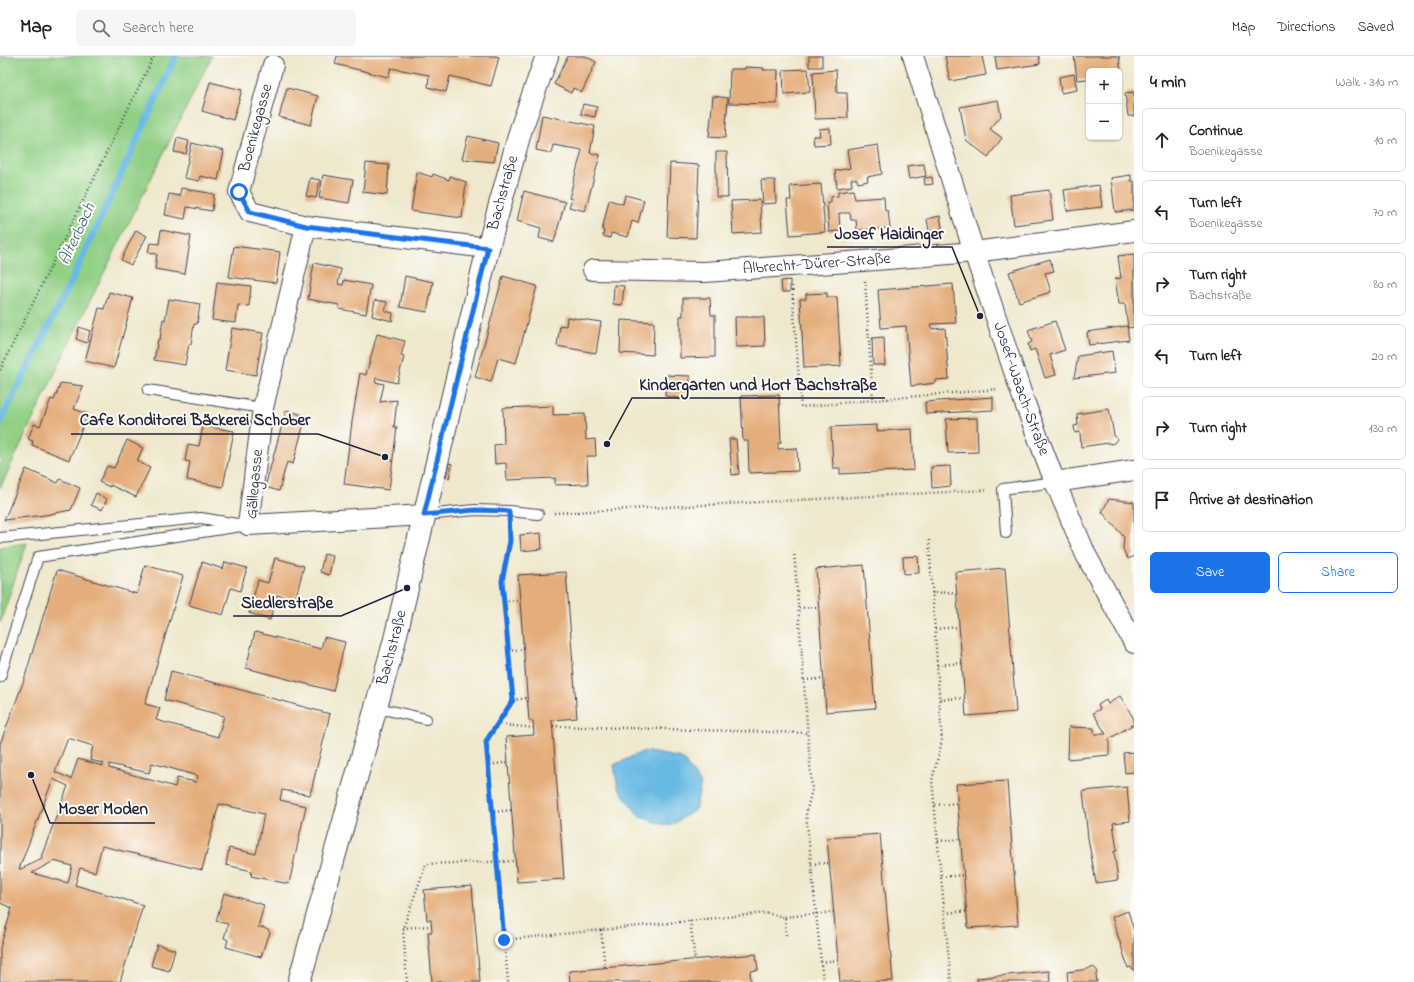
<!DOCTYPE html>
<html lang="en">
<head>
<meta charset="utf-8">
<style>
	:root { --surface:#fff; --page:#f6f6f6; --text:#202124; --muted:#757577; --line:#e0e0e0; --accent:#1a73e8 }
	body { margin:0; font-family:"Indie Flower",sans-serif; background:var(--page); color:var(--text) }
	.controls { position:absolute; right:12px; top:12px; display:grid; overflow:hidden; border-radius:6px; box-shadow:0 1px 3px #0004 }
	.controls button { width:36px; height:36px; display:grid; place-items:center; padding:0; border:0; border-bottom:1px solid var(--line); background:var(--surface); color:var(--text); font:20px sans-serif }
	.stop { position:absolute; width:12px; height:12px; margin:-9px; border:3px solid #1a73e8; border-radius:50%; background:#fff }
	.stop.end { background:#1a73e8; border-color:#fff; box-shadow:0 1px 4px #0008 }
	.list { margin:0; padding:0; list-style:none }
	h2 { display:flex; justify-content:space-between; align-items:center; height:52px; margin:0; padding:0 16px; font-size:17px }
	h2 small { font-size:13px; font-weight:400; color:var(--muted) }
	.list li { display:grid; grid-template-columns:26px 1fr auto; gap:12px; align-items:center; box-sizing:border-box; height:64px; margin:0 8px 8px; padding:0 8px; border:1px solid var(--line); border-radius:6px }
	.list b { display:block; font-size:15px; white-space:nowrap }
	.list p { margin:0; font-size:13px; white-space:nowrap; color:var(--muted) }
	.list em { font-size:13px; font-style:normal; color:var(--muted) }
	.actions { display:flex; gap:8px; padding:12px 16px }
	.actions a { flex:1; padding:9px 0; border:1px solid var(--accent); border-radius:6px; text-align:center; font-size:14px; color:var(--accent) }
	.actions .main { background:var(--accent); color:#fff }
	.icon { flex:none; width:22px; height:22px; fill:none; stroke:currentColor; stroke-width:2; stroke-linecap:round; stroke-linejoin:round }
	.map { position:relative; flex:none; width:1134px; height:926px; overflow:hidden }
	header { display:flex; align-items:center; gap:24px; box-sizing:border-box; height:56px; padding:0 20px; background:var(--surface); border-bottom:1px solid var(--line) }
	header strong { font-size:19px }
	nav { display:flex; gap:22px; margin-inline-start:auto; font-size:14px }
	.search { width:280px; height:36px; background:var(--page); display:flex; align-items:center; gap:10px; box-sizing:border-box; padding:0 14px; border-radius:6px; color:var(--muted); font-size:15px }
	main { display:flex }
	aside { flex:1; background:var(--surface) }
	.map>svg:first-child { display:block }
</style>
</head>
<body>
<header>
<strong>Map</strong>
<div class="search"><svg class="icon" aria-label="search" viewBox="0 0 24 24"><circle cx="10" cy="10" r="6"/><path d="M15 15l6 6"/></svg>Search here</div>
<nav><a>Map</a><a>Directions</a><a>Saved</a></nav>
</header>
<main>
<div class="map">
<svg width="1134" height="926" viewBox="0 0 1134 926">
	<rect width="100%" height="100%" fill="#fdfcf7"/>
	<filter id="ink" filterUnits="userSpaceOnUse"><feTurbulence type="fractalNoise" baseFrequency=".025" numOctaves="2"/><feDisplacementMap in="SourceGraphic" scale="8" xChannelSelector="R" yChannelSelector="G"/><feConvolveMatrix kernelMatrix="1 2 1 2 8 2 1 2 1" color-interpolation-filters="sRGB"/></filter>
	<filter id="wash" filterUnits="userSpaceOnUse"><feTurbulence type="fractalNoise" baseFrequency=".012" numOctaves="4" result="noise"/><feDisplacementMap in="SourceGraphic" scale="16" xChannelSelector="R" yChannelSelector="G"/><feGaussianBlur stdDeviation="0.9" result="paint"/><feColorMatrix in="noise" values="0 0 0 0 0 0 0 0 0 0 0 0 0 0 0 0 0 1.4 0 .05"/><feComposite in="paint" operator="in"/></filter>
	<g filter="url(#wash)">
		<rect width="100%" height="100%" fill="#efe8cd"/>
		<g fill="#92d086" stroke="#5a7960">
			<polygon points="0,0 212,0 75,275 0,432"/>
			<polygon points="27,487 0,567 0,491"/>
		</g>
		<polygon fill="#67bae3" stroke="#446e8f" points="644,695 682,702 701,728 695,754 670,770 640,761 618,732 614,709"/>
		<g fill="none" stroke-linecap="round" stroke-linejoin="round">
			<polyline stroke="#67bae3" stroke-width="7" points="0,366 69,230 176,0"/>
		</g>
		<g id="blocks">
			<g fill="#e4ad7c" fill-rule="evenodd">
				<polygon points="337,0 495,0 499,1 491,30 450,20 446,36 428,31 429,19 391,12 388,21 335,8"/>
				<polygon points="568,0 585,0 596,6 582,36 573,32 571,37 554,28"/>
				<rect x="809" y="0" width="13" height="11"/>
				<polygon points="945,0 982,0 986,19 950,25"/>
				<polygon points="995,0 1039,0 1040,8 997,14"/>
				<polygon points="1074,0 1119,0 1121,18 1119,18 1119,15 1089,15 1089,23 1077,24"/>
				<polygon points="745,11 764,12 763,14 778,14 777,48 729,47 730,13 745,13"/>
				<polygon points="808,13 810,36 784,38 783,14"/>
				<polygon points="836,14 837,37 847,37 848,62 815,63 813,16"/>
				<polygon points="1074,18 1077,34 1061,37 1059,21"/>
				<polygon points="210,26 242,34 233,64 202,55"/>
				<polygon points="287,32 318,40 311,69 279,61"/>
				<polygon points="1134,36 1134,60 1128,60 1125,37"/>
				<polygon points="713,40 728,42 725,82 709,81"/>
				<polygon points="998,44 1001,60 990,73 1002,82 988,101 966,84 960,51"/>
				<polygon points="583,48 597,51 595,61 581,58"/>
				<polygon points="542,59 595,70 590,97 600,99 585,155 569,151 572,143 569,142 582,94 553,89 551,97 536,94"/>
				<polygon points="830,72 831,88 814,89 813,80 820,80 819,73"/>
				<polygon points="468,80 498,87 494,106 462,103"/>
				<polygon points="177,82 189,85 186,98 174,96"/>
				<polygon points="192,87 224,95 218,124 200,120 199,125 184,122"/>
				<polygon points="878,89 882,118 867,121 868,125 858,127 857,123 851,123 852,130 837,132 835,115 850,112 847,94"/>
				<polygon points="716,96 727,96 728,141 716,141"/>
				<polygon points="366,107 389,109 387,139 363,136"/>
				<polygon points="670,107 699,109 696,182 667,181"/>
				<polygon points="924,108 926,120 909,123 907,110"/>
				<polygon points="417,116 432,121 433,118 449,124 450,120 466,126 462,162 411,155"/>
				<polygon points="323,119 353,124 349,147 319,142"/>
				<polygon points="1131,119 1131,125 1134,125 1134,154 1115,156 1111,122"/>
				<polygon points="932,121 933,128 925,129 924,122"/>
				<polygon points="310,122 320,124 316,142 306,140"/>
				<polygon points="761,124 775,124 776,147 763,148"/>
				<polygon points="821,128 825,176 790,179 787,144 791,144 790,130"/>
				<polygon points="1099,129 1102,151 1067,155 1064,134"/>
				<polygon points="181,132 214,138 212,155 187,151 185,163 165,159 169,138 180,140"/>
				<polygon points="853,134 855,143 884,141 885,155 888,155 890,172 857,174 856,164 851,164 850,157 839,157 840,175 829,176 827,146 831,146 831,141 838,140 838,136"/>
				<polygon points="1049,134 1053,164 1014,169 1010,139"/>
				<polygon points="524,135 565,146 554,186 539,182 541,172 517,165"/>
				<polygon points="625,139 644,144 638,167 632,165 628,181 611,177 610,182 603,180 604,175 602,174 609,144 623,148"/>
				<polygon points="760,144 762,176 733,178 731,145"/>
				<polygon points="940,160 942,172 929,175 927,163"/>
				<polygon points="136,174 147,180 131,209 121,204"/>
				<polygon points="161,174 191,180 185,218 155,213 157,198 148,197 150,187 159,188"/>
				<polygon points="234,190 280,196 276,227 229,221"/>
				<polygon points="1134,198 1134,271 1128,272 1125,248 1119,248 1115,223 1121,222 1118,200"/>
				<polygon points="1050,203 1054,215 1045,217 1051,236 1019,246 1009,216"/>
				<polygon points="314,207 341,213 338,228 343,229 344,224 371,229 366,258 339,253 339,249 308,243"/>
				<polygon points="405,220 433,226 427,256 400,251"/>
				<polygon points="503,220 537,230 516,307 498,302 491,326 475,321"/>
				<polygon points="790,224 790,236 782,236 781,225"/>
				<polygon points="217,226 251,230 249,250 238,249 236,267 212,264"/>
				<polygon points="953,228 956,267 931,268 932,273 945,272 949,323 936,324 936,327 911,330 906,270 881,272 878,234"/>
				<polygon points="614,229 624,230 622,249 613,248"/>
				<polygon points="109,236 133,242 114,312 85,305 99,252 104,253"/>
				<polygon points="827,237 827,241 837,241 841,310 804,312 800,243 806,243 806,238"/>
				<polygon points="683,242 710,242 711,259 715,259 715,301 680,302 680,260 683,260"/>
				<polygon points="169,243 200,248 197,268 194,268 191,288 189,288 185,309 154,304 158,283 160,283 163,263 165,264"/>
				<polygon points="375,244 387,246 385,255 393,257 392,265 372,260"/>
				<polygon points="567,261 601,266 596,297 557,290 560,269 566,270"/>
				<polygon points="735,261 764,261 765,290 736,291"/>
				<polygon points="621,264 654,266 653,299 620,297"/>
				<polygon points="1055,265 1065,294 1050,299 1056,319 1045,322 1035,293 1030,295 1028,288 1032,286 1028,274"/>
				<polygon points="1127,270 1129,284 1089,289 1087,276"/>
				<polygon points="79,271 90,275 87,287 76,283"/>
				<polygon points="232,272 263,277 256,319 225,314"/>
				<polygon points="377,278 405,285 401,300 404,301 397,327 376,322 375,326 384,328 380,346 397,344 394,371 397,371 389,434 344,428 352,366 360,317 366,319"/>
				<polygon points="884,281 885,309 873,309 872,282"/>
				<polygon points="1112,295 1115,317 1074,322 1078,300"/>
				<polygon points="666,319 690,320 689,344 665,340"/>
				<polygon points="61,327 83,330 74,353 88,358 69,404 32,389 33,385 28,383 34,368 40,370 51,343 54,344"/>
				<polygon points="779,339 781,387 778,387 778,393 797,392 798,415 749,417 748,385 743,385 741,340"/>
				<polygon points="993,341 993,354 926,358 925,346"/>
				<polygon points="553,350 553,359 585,358 586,384 595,383 596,400 587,400 588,428 555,429 555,422 507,424 506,407 495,408 494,389 504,388 503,352"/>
				<polygon points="1109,353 1114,379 1117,383 1113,388 1108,387 1081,391 1080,376 1075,377 1074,370 1078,369 1077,358"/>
				<polygon points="286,354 306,360 293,408 287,406 279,435 265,431"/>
				<polygon points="977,362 978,396 948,397 946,363"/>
				<polygon points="877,369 877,375 912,373 914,414 840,418 840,412 833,412 831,371"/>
				<polygon points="203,370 234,375 223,431 187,424 190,406 185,405 188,388 199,390"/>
				<polygon points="729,383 736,383 739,418 732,419"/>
				<polygon points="127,384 143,392 137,405 150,412 136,441 110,429 110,431 99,426 107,410 114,412"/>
				<polygon points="449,407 452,408 449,422 446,421"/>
				<polygon points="950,410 951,430 932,432 931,411"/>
				<polygon points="26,413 58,427 60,423 80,432 71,454 45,459 4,464"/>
				<polygon points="96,437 107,443 102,454 91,449"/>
				<polygon points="1109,443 1134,446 1134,500 1128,503 1123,494 1124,481 1102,456"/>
				<polygon points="541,477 542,493 521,495 520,479"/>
				<polygon points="324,498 333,500 329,519 320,516"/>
				<polygon points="918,500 919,517 904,518 903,501"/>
				<polygon points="275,502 304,510 295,544 277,539 270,564 249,557 258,524 268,527"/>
				<polygon points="202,506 223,513 225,506 247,512 240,535 231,532 223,559 189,549"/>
				<path d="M145,509L183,520L145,648L160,652L156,664L218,681L224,660L164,644L171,615L330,658L310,739L282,734L280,744L306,750L289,828L251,820L252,815L226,809L229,792L256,798L264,758L219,748L202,814L102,790L95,816L80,812L75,829L143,849L120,926H0V892L12,852L0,847V688L24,624L57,514L137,538ZM68,682L93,690L90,704L103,707V710L78,703L71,723L55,716ZM152,707L198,720L196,726L177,722L175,731L109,712V708L149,717ZM53,723L68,730L41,801L44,802L21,813H19ZM54,805L72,810L68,827L32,817Z"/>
				<polygon points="864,509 875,652 826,656 816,513"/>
				<polygon points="1005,512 1016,656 966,660 955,516"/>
				<polygon points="566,516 577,662 552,664 564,823 517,826 506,681 534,679 533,665 529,665 518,519"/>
				<polygon points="255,576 321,593 324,581 345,586 333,635 246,612"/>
				<polygon points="1120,640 1134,663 1134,668 1109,683 1109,699 1068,703 1069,671 1094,672 1094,678 1106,678 1093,657 1100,653 1098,649 1106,644 1108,648"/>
				<polygon points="1134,696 1134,716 1125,717 1123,697"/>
				<polygon points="1007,725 1018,869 968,872 956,728"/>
				<polygon points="1127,731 1130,765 1113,767 1117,795 1114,795 1118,824 1096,827 1088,782 1083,735"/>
				<polygon points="880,778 893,925 840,926 827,782"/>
				<polygon points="472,830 480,926 432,926 428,876 432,876 431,864 427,864 424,834"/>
				<polygon points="224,837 264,849 258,871 264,872 268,874 270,877 268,882 267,882 261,901 226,891 228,884 224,882 228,868 216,865"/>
				<polygon points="1128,855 1134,875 1134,915 1131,911 1128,912 1112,861"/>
				<polygon points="157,888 175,894 169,915 151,910"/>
				<polygon points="756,898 758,914 750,915 751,926 570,926 569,915"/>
				<polygon points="1091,911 1095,912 1098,916 1096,919 1097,926 1068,926 1067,916 1088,913"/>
				<polygon points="1049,915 1050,926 978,926 977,922"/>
			</g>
		</g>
	</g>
	<g filter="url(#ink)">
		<use href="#blocks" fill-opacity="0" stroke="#414051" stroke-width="1"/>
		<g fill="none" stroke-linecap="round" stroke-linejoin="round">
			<g stroke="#414051" stroke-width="12">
				<g id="lane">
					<polyline points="148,334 263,352"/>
					<polyline points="425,459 475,454 509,455 538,458"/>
					<polyline points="1006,477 1003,433 1055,426"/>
					<polyline points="0,482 201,462 237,468"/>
					<polyline points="0,621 38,501 248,469"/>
					<polyline points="375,656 387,654 426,663"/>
				</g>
			</g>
			<g stroke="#414051" stroke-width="22">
				<g id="street">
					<path id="s1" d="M913,0L974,196L1024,345L1055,426L1086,499L1134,587"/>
					<polyline points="273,9 239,136 250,156 306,170 488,192"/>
					<polyline points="306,170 263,352 248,469 425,459"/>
					<path id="s2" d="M593,214L704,216L863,205L974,196L1134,175"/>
					<polyline points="1055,426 1134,414"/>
				</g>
			</g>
			<g stroke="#414051" stroke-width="24">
				<g id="secondary">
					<path id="s3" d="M299,926L394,587L488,192L521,73L547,0"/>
				</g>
			</g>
			<g stroke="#414051" stroke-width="2.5" stroke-dasharray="1 3" stroke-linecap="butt">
				<polyline points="865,225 873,344"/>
				<polyline points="792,230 801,351 873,344 998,333"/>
				<polyline points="0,314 154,0"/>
				<polyline points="554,457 986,434"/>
				<polyline points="929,484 942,685 932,724 951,926"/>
				<polyline points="794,495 812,734 806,757 823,926"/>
				<polyline points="932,537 957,536"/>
				<polyline points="504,545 520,544"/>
				<polyline points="799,552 818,551"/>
				<polyline points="935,573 959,571"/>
				<polyline points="508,595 524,593"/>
				<polyline points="937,609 962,607"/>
				<polyline points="804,624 824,623"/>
				<polyline points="940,643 965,642"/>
				<polyline points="513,644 528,642"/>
				<polyline points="497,668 534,672"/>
				<polyline points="553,670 808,677"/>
				<polyline points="490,709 508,706"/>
				<polyline points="935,749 958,747"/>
				<polyline points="494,756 512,754"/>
				<polyline points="938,785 961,783"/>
				<polyline points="811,808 830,807"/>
				<polyline points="941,821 964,819"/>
				<polyline points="945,857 967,855"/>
				<polyline points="785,861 834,856"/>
				<polyline points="690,865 695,904"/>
				<polyline points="403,872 431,870"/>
				<polyline points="601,874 605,912"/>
				<polyline points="504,884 765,857 785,861 786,879"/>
				<polyline points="821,906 838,904"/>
				<polyline points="407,926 403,872 426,808 516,805"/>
				<polyline points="508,926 487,685 513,644 502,525 510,485 509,471"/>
			</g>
			<use href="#lane" stroke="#fff" stroke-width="10"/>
			<use href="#street" stroke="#fff" stroke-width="20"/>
			<use href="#secondary" stroke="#fff" stroke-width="22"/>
		</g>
	</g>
	<g fill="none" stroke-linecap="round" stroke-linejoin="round" filter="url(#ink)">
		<polyline stroke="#1a73e8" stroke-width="5" points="239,136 250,156 306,170 488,192 424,459 475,454 509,455 510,485 502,525 513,644 486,685 504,884"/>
	</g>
	<g text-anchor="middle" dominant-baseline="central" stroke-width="4" stroke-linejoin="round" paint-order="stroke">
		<g font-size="16" fill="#22223b" stroke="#fdfcf7">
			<text transform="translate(256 72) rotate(-75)">Boenikegasse</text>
			<text stroke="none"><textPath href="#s3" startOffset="815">Bachstraße</textPath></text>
			<text stroke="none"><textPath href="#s2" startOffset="224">Albrecht-Dürer-Straße</textPath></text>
			<text stroke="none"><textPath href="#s1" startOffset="350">Josef-Waach-Straße</textPath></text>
			<text transform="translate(255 428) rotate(-85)">Gällegasse</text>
			<text stroke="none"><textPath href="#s3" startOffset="347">Bachstraße</textPath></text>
		</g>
		<g font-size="17" font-style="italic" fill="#3e5f7e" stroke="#fdfcf7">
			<text transform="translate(77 178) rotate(-65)">Alterbach</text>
		</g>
	</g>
	<path fill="none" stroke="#22223b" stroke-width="1.5" d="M980 260L952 191H827M607 388L632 342H885M385 401L318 378H71M407 532L341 560H233M31 719L50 767H155"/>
	<g fill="#22223b" stroke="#fdfcf7" stroke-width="1.5">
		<circle cx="980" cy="260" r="4"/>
		<circle cx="607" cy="388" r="4"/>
		<circle cx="385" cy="401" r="4"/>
		<circle cx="407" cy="532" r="4"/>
		<circle cx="31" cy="719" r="4"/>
	</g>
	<g font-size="17" text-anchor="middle" font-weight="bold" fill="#22223b" stroke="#fdfcf7" stroke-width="4" stroke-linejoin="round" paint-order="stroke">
		<text x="889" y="183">Josef Haidinger</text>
		<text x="758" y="334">Kindergarten und Hort Bachstraße</text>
		<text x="195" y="369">Cafe Konditorei Bäckerei Schober</text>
		<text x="287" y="552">Siedlerstraße</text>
		<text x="103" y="758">Moser Moden</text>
	</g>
</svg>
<div class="controls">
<button>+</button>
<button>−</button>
</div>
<div class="stop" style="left:239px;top:136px"></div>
<div class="stop end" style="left:504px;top:884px"></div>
</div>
<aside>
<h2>4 min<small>Walk · 310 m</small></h2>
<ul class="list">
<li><svg class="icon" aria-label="ahead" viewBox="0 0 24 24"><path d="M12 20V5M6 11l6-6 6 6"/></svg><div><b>Continue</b><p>Boenikegasse</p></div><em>10 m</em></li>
<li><svg class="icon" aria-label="left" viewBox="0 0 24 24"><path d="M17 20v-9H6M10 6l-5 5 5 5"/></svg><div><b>Turn left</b><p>Boenikegasse</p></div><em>70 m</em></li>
<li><svg class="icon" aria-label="right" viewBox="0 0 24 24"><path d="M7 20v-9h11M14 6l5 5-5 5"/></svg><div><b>Turn right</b><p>Bachstraße</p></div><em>80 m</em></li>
<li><svg class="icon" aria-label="left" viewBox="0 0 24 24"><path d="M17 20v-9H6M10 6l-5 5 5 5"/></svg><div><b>Turn left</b></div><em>20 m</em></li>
<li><svg class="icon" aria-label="right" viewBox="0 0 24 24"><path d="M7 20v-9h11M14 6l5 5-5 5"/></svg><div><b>Turn right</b></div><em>130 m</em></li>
<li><svg class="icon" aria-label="arrive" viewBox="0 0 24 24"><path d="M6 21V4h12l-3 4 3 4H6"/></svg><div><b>Arrive at destination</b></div></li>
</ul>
<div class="actions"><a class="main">Save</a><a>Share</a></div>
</aside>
</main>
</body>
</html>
